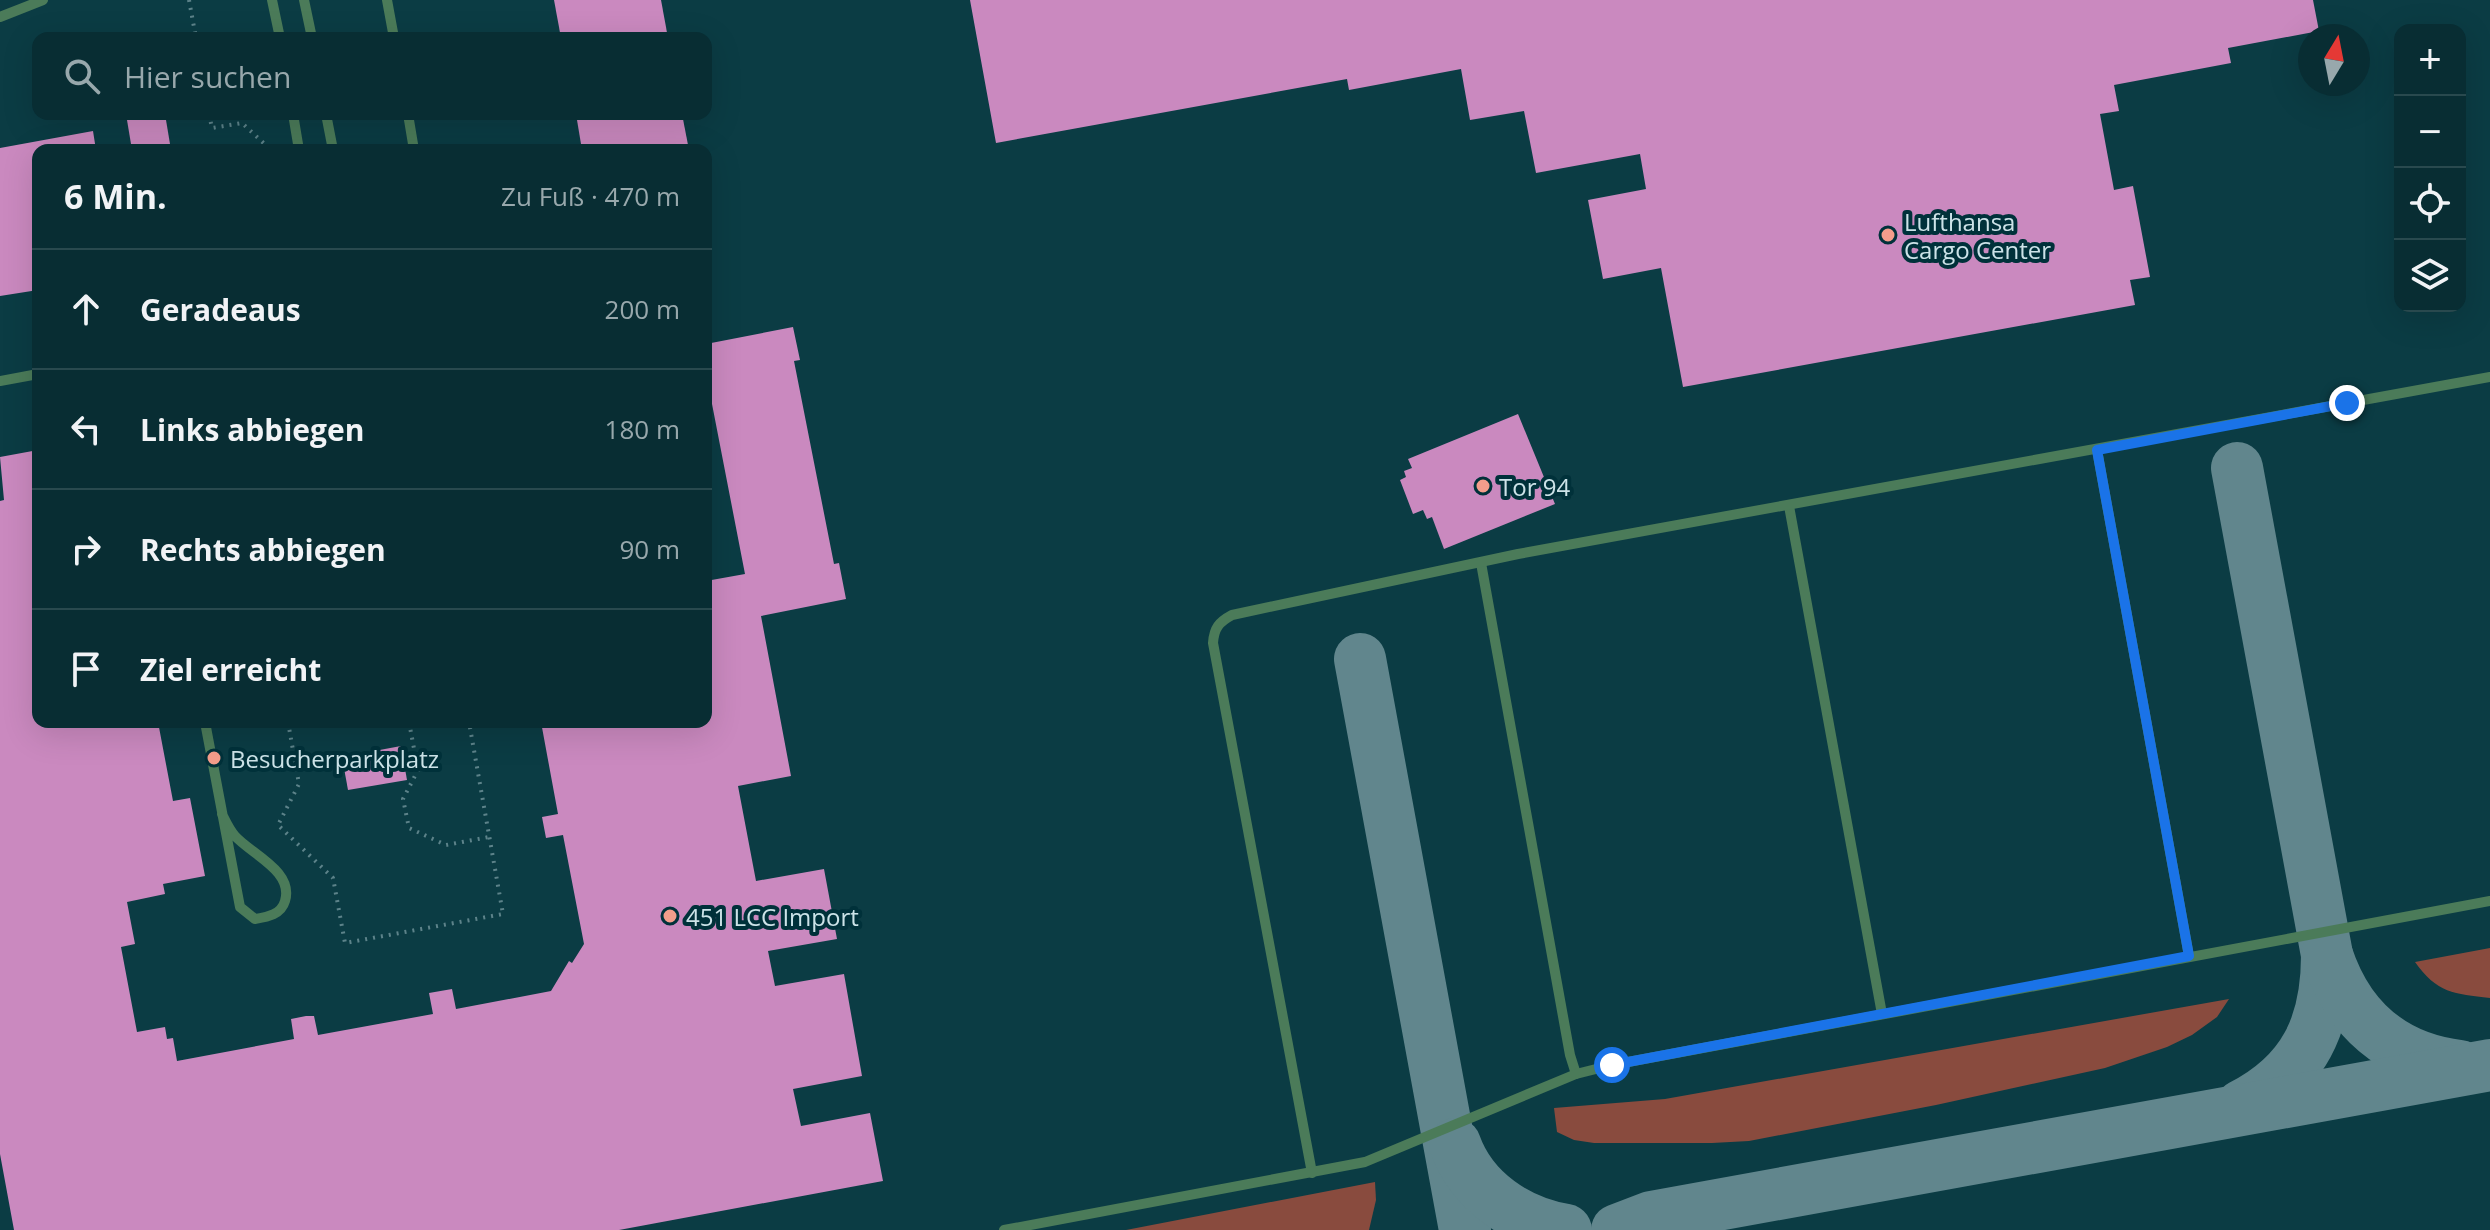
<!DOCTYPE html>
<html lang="de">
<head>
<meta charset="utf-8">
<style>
	:root { --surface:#082d33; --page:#16393f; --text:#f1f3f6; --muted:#98a8ac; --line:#29494e }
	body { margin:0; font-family:"Open Sans",sans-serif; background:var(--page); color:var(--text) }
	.controls { position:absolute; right:24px; top:24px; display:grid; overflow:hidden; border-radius:16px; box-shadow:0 8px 32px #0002 }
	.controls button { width:72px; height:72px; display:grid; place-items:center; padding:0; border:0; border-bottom:2px solid var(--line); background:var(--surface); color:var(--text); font:40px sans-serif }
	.compass { position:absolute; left:2298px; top:24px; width:72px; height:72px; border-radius:50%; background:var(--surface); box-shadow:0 8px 32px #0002; rotate:10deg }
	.stop { position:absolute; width:24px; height:24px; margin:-18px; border:6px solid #1a73e8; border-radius:50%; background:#fff }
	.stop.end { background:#1a73e8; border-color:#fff; box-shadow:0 2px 8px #0008 }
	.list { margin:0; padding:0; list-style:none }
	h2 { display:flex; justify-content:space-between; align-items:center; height:104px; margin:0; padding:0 32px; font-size:34px }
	h2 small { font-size:26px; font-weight:400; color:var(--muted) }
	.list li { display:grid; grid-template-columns:52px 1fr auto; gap:24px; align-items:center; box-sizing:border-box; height:120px; padding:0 32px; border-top:2px solid var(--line) }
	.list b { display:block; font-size:30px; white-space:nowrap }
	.list em { font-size:26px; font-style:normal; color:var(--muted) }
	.icon { flex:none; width:44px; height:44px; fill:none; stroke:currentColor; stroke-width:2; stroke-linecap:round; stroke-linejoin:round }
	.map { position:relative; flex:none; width:2490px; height:1230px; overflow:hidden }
	.search { position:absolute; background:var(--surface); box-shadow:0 8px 32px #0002; left:32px; top:32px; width:680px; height:88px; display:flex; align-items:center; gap:20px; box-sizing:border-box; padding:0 28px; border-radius:16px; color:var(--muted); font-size:30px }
	.panel { position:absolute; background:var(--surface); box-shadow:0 8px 32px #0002; left:32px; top:144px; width:680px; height:584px; border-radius:16px }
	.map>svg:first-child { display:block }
</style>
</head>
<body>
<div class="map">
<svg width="2490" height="1230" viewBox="0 0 2490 1230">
	<rect width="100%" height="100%" fill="#0b3c44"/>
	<g fill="#894b3e">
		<path d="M2490,948V998C2454,994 2437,993 2415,962Z"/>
		<polygon points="2229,999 2217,1017 2192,1035 2167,1047 2105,1068 1936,1105 1749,1141 1712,1143 1594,1143 1574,1140 1557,1132 1554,1108 1665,1099"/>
		<polygon points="1375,1182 1376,1200 1369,1230 1126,1230"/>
	</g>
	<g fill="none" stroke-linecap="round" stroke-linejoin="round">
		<g stroke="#61868d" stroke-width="52">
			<path d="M2237,468L2327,955C2327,1025 2304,1074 2241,1106"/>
			<polyline points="1360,659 1465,1230"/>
			<path d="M2327,955C2348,1019 2392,1058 2460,1066"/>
			<path d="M1455,1144C1472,1192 1518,1222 1566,1230"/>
			<polyline points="1617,1230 1651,1217 2490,1065"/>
		</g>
	</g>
	<g fill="#ca89bf">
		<polygon points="554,0 661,0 668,38 561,38"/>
		<polygon points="970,0 2313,0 2319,31 2228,48 2231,63 2114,85 2119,111 2100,114 2114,190 2133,186 2150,277 2130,280 2135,305 1683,387 1661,268 1603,279 1588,200 1646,189 1640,154 1536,173 1524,111 1470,120 1461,69 1349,90 1347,79 996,143"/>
		<polygon points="126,114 165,114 171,150 132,150"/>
		<polygon points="576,114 682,114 689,150 582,150"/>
		<polygon points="93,131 96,150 38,150 38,290 0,296 0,148"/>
		<polygon points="793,327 800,360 794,361 834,564 839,563 846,599 761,616 791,776 738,786 756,881 824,869 837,939 768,951 775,986 844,974 862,1076 793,1089 801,1126 870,1113 883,1181 619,1230 14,1230 0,1154 0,501 4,500 0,457 38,450 38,722 158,722 173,801 190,798 205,876 163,884 165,894 127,902 135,944 121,947 137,1032 165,1027 167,1039 173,1038 177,1061 294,1039 291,1019 306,1016 314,1016 318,1035 433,1014 429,993 452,989 456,1009 551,991 569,961 572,963 584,944 563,835 546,838 542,817 558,814 541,722 706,722 706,581 745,574 706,373 706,344"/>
		<polygon points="1518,414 1555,504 1444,549 1432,517 1427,519 1423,510 1413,514 1400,480 1406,477 1404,471 1412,468 1408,459"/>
		<polygon points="401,746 407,780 348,790 342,757"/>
	</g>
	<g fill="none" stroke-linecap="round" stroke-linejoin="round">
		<g stroke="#5d838a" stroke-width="4" stroke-dasharray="2 6" stroke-linecap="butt">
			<polyline points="189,0 196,38"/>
			<polyline points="209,114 212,128 242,123 271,150"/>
			<polyline points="288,722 299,784 278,825 333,878 345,943 503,914 469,722"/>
			<polyline points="332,722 332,725 350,722"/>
			<polyline points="409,722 418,770 403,799 409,828 446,845 489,837"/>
		</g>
		<g stroke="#4b7b59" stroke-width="10">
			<polyline points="272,0 280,38"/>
			<polyline points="304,0 312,38"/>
			<polyline points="387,0 394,38"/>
			<polyline points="0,17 43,0"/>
			<polyline points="293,114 299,150"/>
			<polyline points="326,114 333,150"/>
			<polyline points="408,114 414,150"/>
			<polyline points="0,381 38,374"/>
			<polyline points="2097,450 2189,956"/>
			<polyline points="1789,506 1882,1014"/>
			<polyline points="1481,563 1570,1055 1576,1074"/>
			<path d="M205,722L240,907L255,919C267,917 281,915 285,901C294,871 251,854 235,836C229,829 226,822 222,814"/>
			<path d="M1312,1173L1213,643C1214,628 1219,622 1232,615L1518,554L2490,377"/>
			<polyline points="1004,1230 1365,1162 1576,1074 1612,1065 2490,901"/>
		</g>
	</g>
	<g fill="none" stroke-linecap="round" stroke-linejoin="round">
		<polyline stroke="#1a73e8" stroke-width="10" points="1612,1065 2189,956 2097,450 2347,403"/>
	</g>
	<g fill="#f49d8b" stroke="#00313a" stroke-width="3">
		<circle cx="1888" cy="235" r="8"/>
		<circle cx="1483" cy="486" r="8"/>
		<circle cx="214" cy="758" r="8"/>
		<circle cx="670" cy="916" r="8"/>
	</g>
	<g text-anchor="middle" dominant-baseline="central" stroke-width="8" stroke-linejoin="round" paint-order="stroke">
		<g font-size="24" fill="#cce3e8" stroke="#00313a" text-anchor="start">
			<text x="1904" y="221">Lufthansa<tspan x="1904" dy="28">Cargo Center</tspan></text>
			<text x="1499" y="486">Tor 94</text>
			<text x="230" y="758">Besucherparkplatz</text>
			<text x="686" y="916">451 LCC Import</text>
		</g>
	</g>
</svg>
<div class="controls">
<button>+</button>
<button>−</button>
<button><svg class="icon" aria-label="locate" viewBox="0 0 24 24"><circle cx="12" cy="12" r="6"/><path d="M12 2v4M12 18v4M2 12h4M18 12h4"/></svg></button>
<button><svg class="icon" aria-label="layers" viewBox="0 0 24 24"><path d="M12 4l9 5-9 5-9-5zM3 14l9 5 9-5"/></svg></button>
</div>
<svg class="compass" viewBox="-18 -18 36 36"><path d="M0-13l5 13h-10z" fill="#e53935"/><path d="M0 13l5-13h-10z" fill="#98a8ac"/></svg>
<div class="stop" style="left:1612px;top:1065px"></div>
<div class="stop end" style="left:2347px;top:403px"></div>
<div class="search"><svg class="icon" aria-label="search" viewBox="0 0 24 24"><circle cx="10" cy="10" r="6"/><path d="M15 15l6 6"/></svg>Hier suchen</div>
<section class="panel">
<h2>6 Min.<small>Zu Fuß · 470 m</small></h2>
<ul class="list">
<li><svg class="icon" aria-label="ahead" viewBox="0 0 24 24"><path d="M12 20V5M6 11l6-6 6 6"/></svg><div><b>Geradeaus</b></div><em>200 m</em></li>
<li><svg class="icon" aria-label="left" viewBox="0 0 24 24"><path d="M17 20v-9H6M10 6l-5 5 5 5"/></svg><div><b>Links abbiegen</b></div><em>180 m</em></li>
<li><svg class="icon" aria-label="right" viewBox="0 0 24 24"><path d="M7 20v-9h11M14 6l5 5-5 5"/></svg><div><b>Rechts abbiegen</b></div><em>90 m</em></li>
<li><svg class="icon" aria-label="arrive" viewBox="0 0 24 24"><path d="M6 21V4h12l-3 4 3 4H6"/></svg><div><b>Ziel erreicht</b></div></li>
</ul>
</section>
</div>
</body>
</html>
